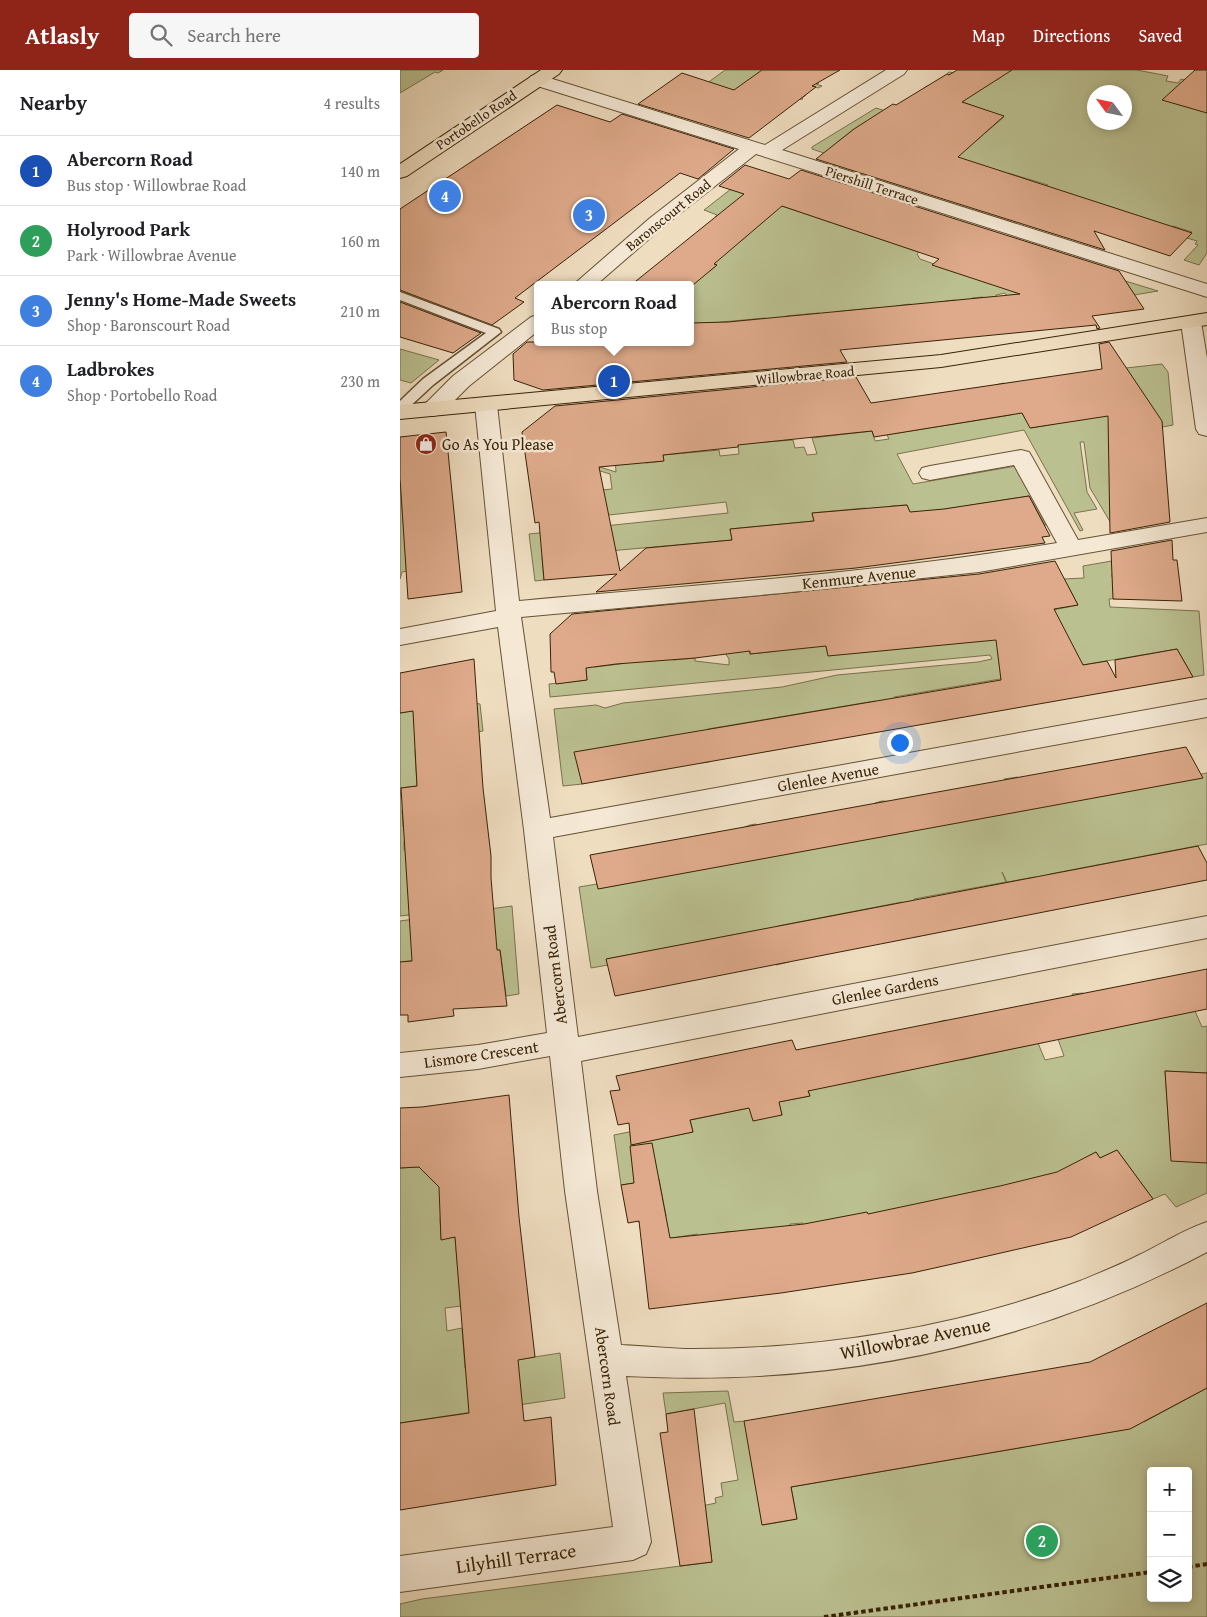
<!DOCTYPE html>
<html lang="en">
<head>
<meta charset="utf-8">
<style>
	:root { --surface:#fff; --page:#f6f6f6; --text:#202124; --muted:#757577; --line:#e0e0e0; --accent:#8f2418 }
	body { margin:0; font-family:"Gentium Book Plus",serif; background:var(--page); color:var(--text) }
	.controls { position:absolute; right:15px; bottom:15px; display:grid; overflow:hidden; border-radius:5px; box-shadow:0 2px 8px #0003 }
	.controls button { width:45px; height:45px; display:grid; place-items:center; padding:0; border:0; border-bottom:1px solid var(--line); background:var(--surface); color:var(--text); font:25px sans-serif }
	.compass { position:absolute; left:687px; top:15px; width:45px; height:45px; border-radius:50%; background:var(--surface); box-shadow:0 2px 8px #0003; rotate:303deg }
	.you { position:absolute; left:499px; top:672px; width:18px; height:18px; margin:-12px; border:4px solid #fff; border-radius:50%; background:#1a73e8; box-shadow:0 0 0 8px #1a73e833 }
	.badge { display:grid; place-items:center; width:32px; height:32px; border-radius:50%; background:var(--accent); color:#fff; font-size:16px; font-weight:700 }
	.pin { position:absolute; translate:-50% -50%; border:2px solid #fff; box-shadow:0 1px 5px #0006 }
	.popup { position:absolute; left:134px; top:211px; width:160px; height:65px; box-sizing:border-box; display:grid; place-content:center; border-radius:5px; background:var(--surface); filter:drop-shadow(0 1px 4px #0005); font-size:16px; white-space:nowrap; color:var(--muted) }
	.popup b { font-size:19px; color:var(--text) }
	.popup::after { content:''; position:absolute; left:50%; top:100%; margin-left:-10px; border:10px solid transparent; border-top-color:var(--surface) }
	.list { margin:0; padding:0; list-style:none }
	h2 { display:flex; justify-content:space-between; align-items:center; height:65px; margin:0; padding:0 20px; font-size:21px }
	h2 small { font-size:16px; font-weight:400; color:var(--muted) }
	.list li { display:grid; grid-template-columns:32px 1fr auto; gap:15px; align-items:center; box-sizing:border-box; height:70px; padding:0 20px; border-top:1px solid var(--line) }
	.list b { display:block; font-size:19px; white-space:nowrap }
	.list p { margin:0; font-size:16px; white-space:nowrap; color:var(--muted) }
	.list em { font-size:16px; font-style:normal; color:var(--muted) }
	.icon { flex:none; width:28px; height:28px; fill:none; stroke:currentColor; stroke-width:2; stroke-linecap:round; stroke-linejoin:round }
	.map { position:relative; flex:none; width:807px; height:1547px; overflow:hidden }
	header { display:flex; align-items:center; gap:30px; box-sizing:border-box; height:70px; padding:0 25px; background:var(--accent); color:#fff }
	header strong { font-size:24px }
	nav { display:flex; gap:28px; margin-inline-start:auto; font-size:18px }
	.search { width:350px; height:45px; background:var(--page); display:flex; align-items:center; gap:12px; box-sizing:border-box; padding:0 18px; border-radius:5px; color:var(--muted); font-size:19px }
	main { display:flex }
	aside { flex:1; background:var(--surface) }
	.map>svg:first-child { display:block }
</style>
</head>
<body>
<header>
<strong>Atlasly</strong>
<div class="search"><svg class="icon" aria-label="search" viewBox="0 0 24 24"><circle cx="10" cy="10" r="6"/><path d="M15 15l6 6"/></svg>Search here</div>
<nav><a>Map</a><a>Directions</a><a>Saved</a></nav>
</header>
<main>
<aside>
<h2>Nearby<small>4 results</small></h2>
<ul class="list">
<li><span class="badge" style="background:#1a4fb4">1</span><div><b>Abercorn Road</b><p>Bus stop · Willowbrae Road</p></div><em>140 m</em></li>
<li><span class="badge" style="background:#2e9e5b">2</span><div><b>Holyrood Park</b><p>Park · Willowbrae Avenue</p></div><em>160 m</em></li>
<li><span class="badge" style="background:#3f7fe0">3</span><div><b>Jenny's Home-Made Sweets</b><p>Shop · Baronscourt Road</p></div><em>210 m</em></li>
<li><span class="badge" style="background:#3f7fe0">4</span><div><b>Ladbrokes</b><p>Shop · Portobello Road</p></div><em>230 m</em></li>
</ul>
</aside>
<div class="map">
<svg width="807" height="1547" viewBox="0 0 807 1547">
	<rect width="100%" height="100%" fill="#efddc0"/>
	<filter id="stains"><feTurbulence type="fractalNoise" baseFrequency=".004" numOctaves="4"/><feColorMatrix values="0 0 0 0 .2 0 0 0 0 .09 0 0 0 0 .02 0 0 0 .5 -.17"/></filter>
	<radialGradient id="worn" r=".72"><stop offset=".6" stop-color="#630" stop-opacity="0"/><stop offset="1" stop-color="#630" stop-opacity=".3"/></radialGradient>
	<g fill="#bbc091" stroke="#7a724c" fill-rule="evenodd">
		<polygon points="0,0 43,0 38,3 35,2 0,23"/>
		<polygon points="325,0 401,0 396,4 419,13 416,14 422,16 418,18 399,11 388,18 406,25 402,28 403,29 380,32 306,14"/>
		<path d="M602,0H737L768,6L766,11L778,13L781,9L807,16V183L799,195L784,190L798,175L795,174L797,171L787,168L792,162L773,156L750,179L692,131L638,125L648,115L608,103L597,112L454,59L430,78L442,89L412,79V77L476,38L578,69L604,47L524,18L527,16L551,25L570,13L547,4L549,2L597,10L602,6ZM694,22H724V52H694Z"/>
		<polygon points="331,119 519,182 517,184 520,189 534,194 683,198 758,221 734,225 611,233 605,223 596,225 601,234 589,236 583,227 572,228 561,240 555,230 546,231 517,247 510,234 496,236 501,248 480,250 475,238 442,241 423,256 419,243 386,246 368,261 365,248 290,255 290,215 298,197 310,201 317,195 305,191 334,167 342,170 348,165 345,157 315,147 317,145 304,140"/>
		<polygon points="0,279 39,290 11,313 0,310"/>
		<polygon points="762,294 768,302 773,355 714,366 718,447 770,446 712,455 690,418 684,372 680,372 687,422 697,439 674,443 683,460 680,461 624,360 497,384 513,414 616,396 649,455 645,455 629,426 534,441 510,443 507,435 491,436 493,444 468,446 465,438 412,443 414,451 330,459 332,470 142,487 144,510 135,511 129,464 328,443 326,432 209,445 192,421 212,419 210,404 197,400 183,392 216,402 215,389 245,386 246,393 263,391 263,385 319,380 320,386 339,384 338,374 393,370 395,378 404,377 407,385 417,384 412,368 472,361 475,371 489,369 471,333 497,363 611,345 595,315 604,313 631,358 654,354 645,339 726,298"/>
		<polygon points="0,410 7,501 2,502 0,509"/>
		<polygon points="729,488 731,503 712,503 712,507 731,508 732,528 709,529 710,537 799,541 804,605 793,607 777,579 494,627 506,657 475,631 308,659 309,692 300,693 291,663 182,714 163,716 154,639 196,635 205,638 223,633 382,617 437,605 578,592 592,589 590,585 150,627 149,614 187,610 185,591 195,597 220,594 271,581 273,590 295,588 295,591 329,595 329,589 322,578 349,576 350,584 377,581 376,574 424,569 428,585 678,535 664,509 684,508 683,496"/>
		<polygon points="64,631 80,634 83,661 18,673 15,681 17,716 0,718 1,728 18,725 18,738 2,740 3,757 20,769 4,771 4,780 21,778 9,845 0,846 0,643"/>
		<polygon points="807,703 807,774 650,804 649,841 635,807 607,812 602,802 606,812 514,829 528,864 515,867 502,832 378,856 389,892 376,895 365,859 207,889 208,895 191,898 179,817 197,814 350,755 356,754 367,787 487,765 475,733 482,731 618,739 604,709 618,707 632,738"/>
		<polygon points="112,836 119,924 106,926 100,880 0,892 0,851"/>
		<polygon points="683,923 700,960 795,941 802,957 807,956 807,1003 765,1001 769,1060 807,1093 807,1123 776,1137 765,1124 753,1129 717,1080 700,1088 696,1082 633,1117 405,1159 403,1153 390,1154 391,1160 325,1162 326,1167 297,1171 297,1164 260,1170 258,1151 239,1153 239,1151 266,1146 259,1109 221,1115 214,1065 229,1062 263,1068 293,1062 290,1050 349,1038 382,1045 378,1032 410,1026 396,980 552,990 538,952 546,950 561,990 638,973 645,990 664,986 658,969 689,962 672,924"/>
		<polygon points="34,1096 40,1118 54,1146 40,1148 41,1169 55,1167 61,1236 45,1238 47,1261 62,1258 65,1298 160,1283 165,1328 0,1353 0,1098"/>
		<path d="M699,1288L744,1352L807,1318V1547H0V1534L22,1529L312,1492L308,1459L276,1464L273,1442L316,1433L315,1428L323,1426L321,1413L338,1410L325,1333L266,1344L263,1323L328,1321L334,1352L345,1351L363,1455L397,1449L391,1417L625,1377ZM751,1401H788V1528H751Z"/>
	</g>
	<g fill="#deaa8b" stroke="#392306">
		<polygon points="362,0 440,0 412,16 416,17 349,68 238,34 282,3 334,20"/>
		<polygon points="557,0 612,0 562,32 604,46 558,87 792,163 770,186 694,161 705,180 416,89 454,59 493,34 496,35 547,4 549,5"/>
		<polygon points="795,0 807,0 807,43 762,30"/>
		<polygon points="157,35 210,52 222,44 334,79 298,109 280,103 115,228 124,232 92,255 0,220 0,139"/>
		<polygon points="345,95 389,109 401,100 719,201 744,239 692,246 700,258 697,259 696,255 440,280 447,292 143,320 114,310 113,284 127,272 290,272 290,253 328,252 620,224 532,195 539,189 382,136 314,194 317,195 293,215 231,215 344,124 319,116"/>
		<polygon points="0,232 81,263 53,283 0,267"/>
		<polygon points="709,272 762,351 770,452 710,463 708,346 630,358 622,343 474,367 472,361 338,375 338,377 263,385 264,391 199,397 220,501 246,478 332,470 330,459 414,451 412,443 507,435 510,442 544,439 629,426 650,466 642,467 645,473 456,498 196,522 217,504 144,510 139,452 135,453 122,362 155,336 456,307 471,333 702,299 699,274"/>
		<polygon points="46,362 62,522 8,529 0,408 0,367"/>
		<polygon points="772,470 773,490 777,490 782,531 713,529 711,481"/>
		<polygon points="655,491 678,535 654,539 683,595 707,591 716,608 715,590 777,579 793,607 182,714 174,682 601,610 596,570 428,586 426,576 350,584 350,581 295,588 216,594 186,598 187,610 156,614 154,602 151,602 150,564 172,544 579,504"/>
		<polygon points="74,589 83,718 91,786 91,808 97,880 100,880 107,936 53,939 54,946 8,952 8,945 0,945 0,892 12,891 1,718 17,716 13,641 0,643 0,603"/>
		<polygon points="786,677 803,708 198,819 190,785"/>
		<polygon points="798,776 807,793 807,810 215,926 206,889"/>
		<polygon points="807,899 807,939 408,1021 410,1026 379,1032 382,1045 353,1051 349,1038 290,1050 293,1062 231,1075 229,1053 218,1055 210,1021 220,1020 216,1006 392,970 396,980"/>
		<polygon points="765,1001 807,1003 807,1093 771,1091"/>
		<polygon points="109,1025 119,1147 135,1287 118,1290 124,1351 151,1347 156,1415 0,1440 0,1353 69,1343 55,1167 41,1170 39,1117 19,1097 0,1098 0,1038 22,1037"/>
		<polygon points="252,1073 270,1168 404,1154 467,1142 468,1144 600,1116 657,1102 696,1082 700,1088 717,1080 753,1129 671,1167 557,1193 512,1203 381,1223 249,1239 239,1151 228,1153 221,1115 234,1113 230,1076"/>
		<polygon points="807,1233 807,1318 730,1359 391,1417 397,1449 362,1455 344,1351 690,1292"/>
		<polygon points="294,1339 312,1492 280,1496 260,1363 268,1362 266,1344"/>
	</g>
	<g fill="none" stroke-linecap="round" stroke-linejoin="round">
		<g stroke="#665234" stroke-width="3">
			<polygon id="service" points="0,222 99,259 101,262 33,315 5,341 0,342 0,331 23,309 86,263 0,230"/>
		</g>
		<g stroke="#665234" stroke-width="2">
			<g id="minor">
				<polygon points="486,0 507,0 504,4 382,80 807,214 807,227 356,84 264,156 196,215 173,215 250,148 339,79 131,14 128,10 131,6 137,5 143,6 365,75"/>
				<polygon points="138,245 138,261 69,316 41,344 33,346 25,344 22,339 25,334 53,306 131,247"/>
				<polygon points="791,246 798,248 801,252 807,288 807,366 799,364 796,359 781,252 784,248"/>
				<path d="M86,328L94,330L97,335L119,531C299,515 479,503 657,473L614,395L530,410L522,408L519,403L522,398L530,396L621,380L629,382L632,387L678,470L807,448V462L579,502L382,523L121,547L150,748L807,629V647L153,767L178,967L807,846V868L181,991L197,1121L221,1275C242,1276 264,1278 285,1279C416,1280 558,1258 680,1211C699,1203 720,1195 739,1185C762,1174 783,1160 807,1152V1182C626,1278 430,1317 226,1306L251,1472L246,1484L233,1490L0,1522V1486L213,1457L165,1121L150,986L78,999L0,1007V983L78,975L147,963L124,760L98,557L0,575V559L96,541L75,335L78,330Z"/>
			</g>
		</g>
		<g stroke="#392306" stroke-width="2">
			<g id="primary">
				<polygon points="141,0 162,0 159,4 7,106 0,108 0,94"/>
				<polygon points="807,243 807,255 541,297 0,349 0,335 541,285"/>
			</g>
		</g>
		<g stroke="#392306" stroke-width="4" stroke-dasharray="4.5 3" stroke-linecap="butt">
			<polyline points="788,1497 807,1494"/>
			<polyline points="424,1547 751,1502"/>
		</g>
		<use href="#service" fill="#f5e9d6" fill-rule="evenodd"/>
		<use href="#minor" fill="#f5e9d6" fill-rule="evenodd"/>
		<use href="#primary" fill="#efddc0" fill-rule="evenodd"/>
	</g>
	<defs>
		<g id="shop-disc" transform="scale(1.125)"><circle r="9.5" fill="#8f2418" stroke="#f5e9d6"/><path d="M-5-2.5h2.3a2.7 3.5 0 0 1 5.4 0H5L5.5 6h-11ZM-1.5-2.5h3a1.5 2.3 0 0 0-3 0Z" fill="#fff"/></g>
	</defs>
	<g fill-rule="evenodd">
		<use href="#shop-disc" x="26" y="374"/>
	</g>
	<g text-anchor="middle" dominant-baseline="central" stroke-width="5" stroke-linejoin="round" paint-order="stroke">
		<g font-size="14" fill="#392306" stroke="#f5e9d6">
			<text transform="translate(76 50) rotate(-34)">Portobello Road</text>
			<text transform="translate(472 115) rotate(18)">Piershill Terrace</text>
			<text transform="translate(268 145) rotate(-39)">Baronscourt Road</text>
			<text transform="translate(405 305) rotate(-5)">Willowbrae Road</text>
		</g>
		<g font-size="16" fill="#392306" stroke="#f5e9d6" text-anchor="start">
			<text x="42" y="374">Go As You Please</text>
		</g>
		<g font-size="16" fill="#392306" stroke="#f5e9d6">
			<text transform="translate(459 507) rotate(-6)">Kenmure Avenue</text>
			<text transform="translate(428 707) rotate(-10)">Glenlee Avenue</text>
			<text transform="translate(155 905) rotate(-97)">Abercorn Road</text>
			<text transform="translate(485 919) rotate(-11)">Glenlee Gardens</text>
			<text transform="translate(81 984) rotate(-8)">Lismore Crescent</text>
			<text transform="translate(208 1306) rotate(82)">Abercorn Road</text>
		</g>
		<g font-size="19" fill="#392306" stroke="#f5e9d6">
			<text transform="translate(515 1268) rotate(-11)">Willowbrae Avenue</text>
			<text transform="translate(116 1488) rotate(-8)">Lilyhill Terrace</text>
		</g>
	</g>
	<rect width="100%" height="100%" filter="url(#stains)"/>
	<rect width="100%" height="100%" fill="url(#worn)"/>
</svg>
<div class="controls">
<button>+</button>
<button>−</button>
<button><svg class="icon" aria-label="layers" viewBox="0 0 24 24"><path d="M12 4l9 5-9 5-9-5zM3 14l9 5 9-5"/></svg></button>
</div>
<svg class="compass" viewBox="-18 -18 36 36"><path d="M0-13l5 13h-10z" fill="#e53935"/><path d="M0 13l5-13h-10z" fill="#757577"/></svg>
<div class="you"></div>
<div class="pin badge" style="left:214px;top:311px;background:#1a4fb4">1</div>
<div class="popup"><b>Abercorn Road</b>Bus stop</div>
<div class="pin badge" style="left:642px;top:1471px;background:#2e9e5b">2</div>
<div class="pin badge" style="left:189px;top:145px;background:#3f7fe0">3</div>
<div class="pin badge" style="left:45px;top:126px;background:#3f7fe0">4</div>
</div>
</main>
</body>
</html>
